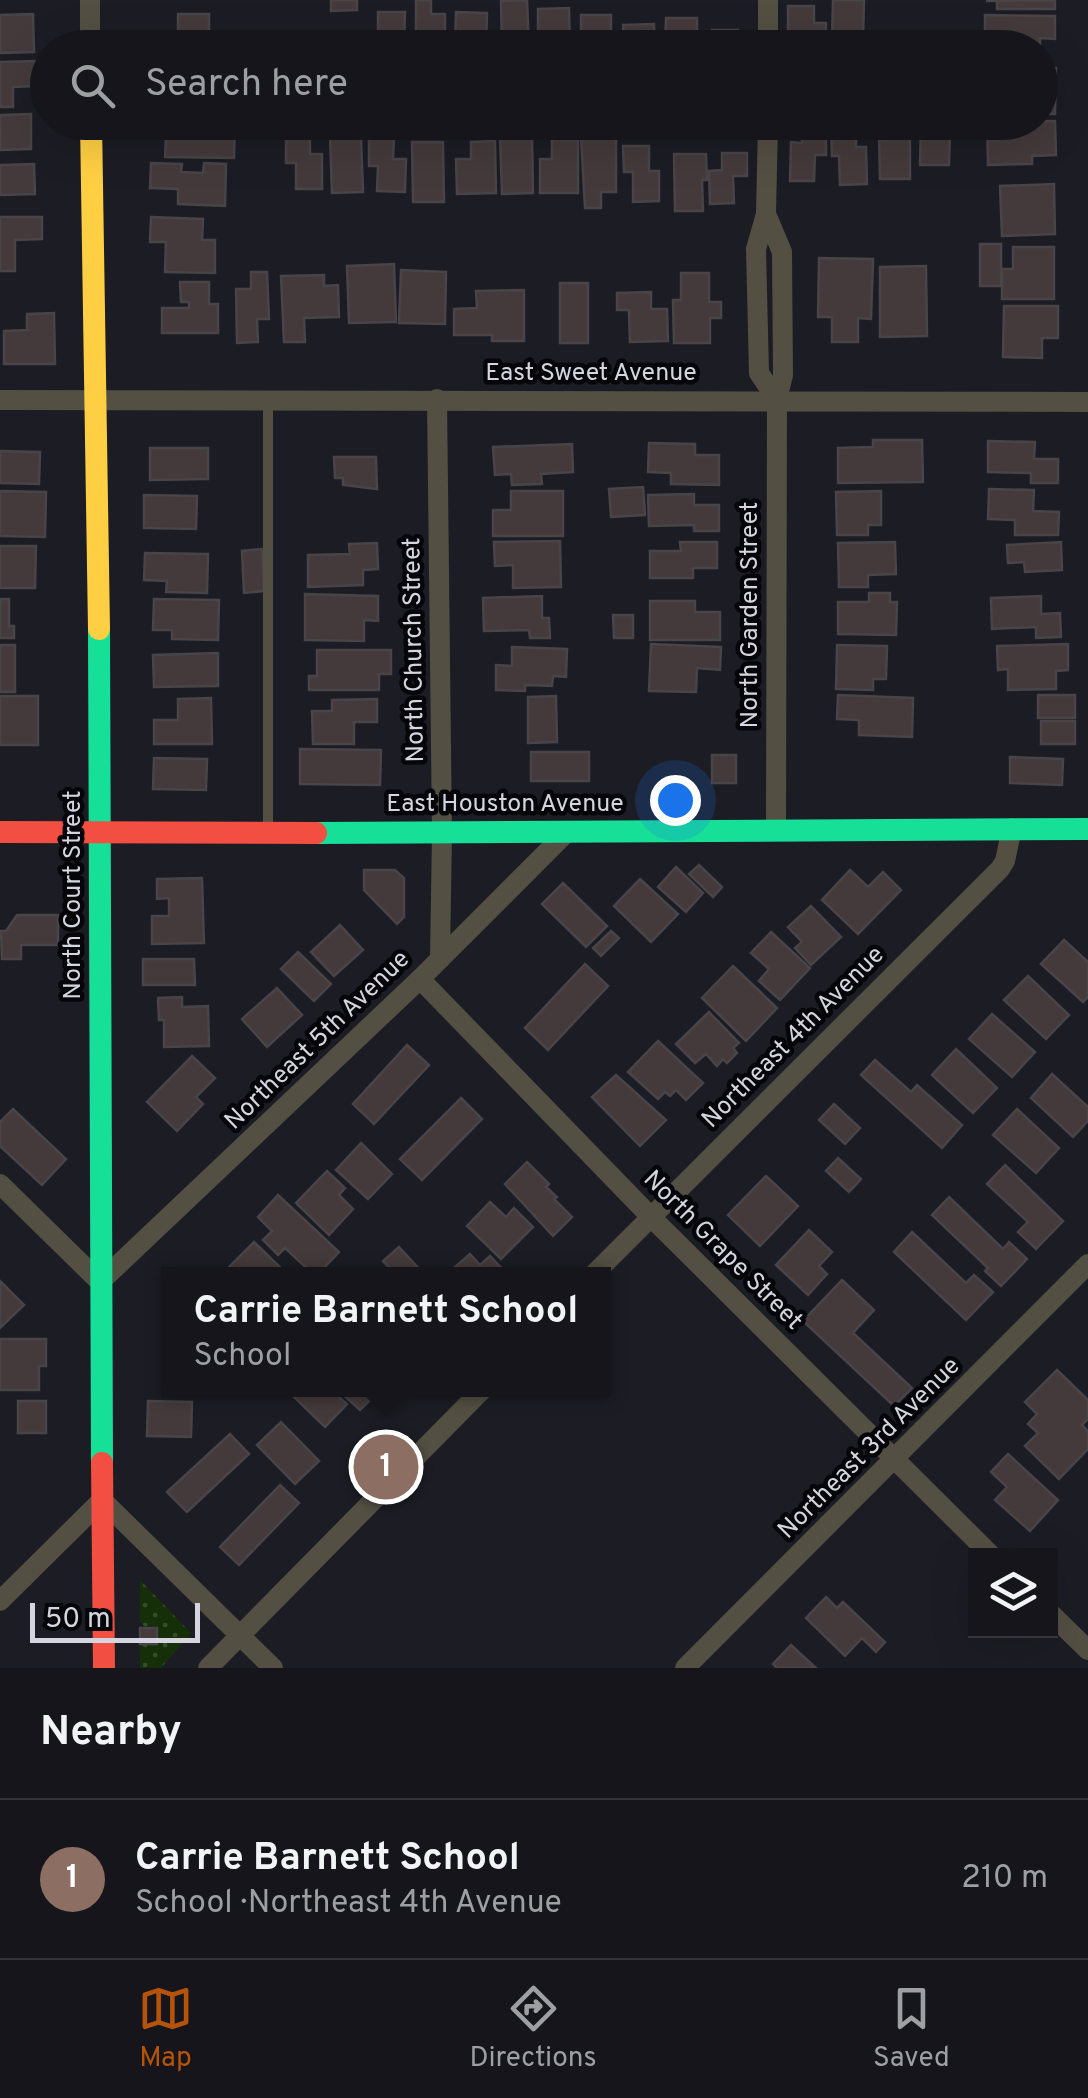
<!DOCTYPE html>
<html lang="en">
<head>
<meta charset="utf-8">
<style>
	:root { --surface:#15151b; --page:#222228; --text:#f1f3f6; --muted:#9d9fa3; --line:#34343a; --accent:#b45309 }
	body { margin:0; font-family:Overpass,sans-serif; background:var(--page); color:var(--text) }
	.controls { position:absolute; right:30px; bottom:30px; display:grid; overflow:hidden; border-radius:0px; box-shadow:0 10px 40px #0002 }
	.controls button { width:90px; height:90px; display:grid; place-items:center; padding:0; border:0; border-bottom:2px solid var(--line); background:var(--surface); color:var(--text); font:50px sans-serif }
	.scale { position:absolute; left:30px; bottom:25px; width:170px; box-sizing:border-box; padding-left:10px; border:5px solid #d5d5df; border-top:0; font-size:28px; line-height:35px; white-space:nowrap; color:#d5d5df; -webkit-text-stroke:8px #05050a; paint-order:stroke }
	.you { position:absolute; left:675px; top:800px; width:35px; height:35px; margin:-25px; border:8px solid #fff; border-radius:50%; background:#1a73e8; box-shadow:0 0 0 15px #1a73e833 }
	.badge { display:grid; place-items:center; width:65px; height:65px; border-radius:50%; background:var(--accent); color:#fff; font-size:32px; font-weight:700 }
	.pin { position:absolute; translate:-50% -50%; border:5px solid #fff; box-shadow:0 2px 10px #0006 }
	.popup { position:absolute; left:161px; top:1267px; width:450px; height:130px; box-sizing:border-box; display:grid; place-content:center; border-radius:0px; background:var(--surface); filter:drop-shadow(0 2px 8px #0005); font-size:32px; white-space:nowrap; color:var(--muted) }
	.popup b { font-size:38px; color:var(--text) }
	.popup::after { content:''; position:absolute; left:50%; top:100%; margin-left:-20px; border:20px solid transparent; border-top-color:var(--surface) }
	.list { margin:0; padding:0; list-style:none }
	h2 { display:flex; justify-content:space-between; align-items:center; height:130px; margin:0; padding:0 40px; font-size:42px }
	h2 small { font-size:32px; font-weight:400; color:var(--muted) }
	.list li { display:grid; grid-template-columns:65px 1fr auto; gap:30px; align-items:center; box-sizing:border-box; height:160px; padding:0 40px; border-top:2px solid var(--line) }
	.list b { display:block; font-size:38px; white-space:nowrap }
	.list p { margin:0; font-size:32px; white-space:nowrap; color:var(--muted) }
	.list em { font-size:32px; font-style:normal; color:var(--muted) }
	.icon { flex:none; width:55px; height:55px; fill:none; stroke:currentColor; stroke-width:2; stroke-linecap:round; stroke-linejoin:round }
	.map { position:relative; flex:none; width:1088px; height:1668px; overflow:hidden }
	.search { position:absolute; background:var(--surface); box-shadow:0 10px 40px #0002; left:30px; right:30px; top:30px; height:110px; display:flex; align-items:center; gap:25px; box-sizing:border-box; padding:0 35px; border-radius:55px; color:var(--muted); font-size:38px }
	.sheet { height:290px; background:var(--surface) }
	nav { display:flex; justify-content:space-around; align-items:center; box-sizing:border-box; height:140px; border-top:2px solid var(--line); background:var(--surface); font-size:28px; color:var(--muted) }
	nav a { display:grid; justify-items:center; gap:5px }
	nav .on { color:var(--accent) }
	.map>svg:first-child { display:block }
</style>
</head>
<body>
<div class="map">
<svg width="1088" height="1668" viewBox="0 0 1088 1668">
	<defs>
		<pattern id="grass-dots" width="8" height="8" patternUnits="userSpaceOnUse" patternTransform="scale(2.5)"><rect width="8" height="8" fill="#153008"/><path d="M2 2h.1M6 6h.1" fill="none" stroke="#364d2c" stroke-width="1.8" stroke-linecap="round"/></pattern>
	</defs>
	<rect width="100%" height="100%" fill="#1c1c24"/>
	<polygon fill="url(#grass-dots)" points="140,1580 191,1633 161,1668 140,1668 140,1645 158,1645 158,1627 144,1626 140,1621"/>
	<g fill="#443a3b" stroke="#484448" stroke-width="2.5">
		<polygon points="331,0 357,0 357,10 331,11"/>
		<polygon points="416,0 431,0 431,14 445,14 445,48 416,48"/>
		<polygon points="527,0 529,48 492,48 502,47 501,1"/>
		<polygon points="833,0 864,0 863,39 832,39"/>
		<polygon points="1055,0 1055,9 997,9 997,1 986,1"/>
		<polygon points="788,6 814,6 814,23 826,23 826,48 801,48 801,38 788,38"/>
		<polygon points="569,8 570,48 538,48 538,9"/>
		<polygon points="378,12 405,12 404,42 392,42 392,48 369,48 369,39 378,39"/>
		<polygon points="456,12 487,13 486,48 455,48"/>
		<polygon points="33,14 34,52 0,53 0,15"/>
		<rect x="178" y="14" width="31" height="34"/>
		<polygon points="581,15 611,15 611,44 617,44 617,48 581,48"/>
		<polygon points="985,15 1055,16 1055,39 1040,38 1040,48 985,48"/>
		<polygon points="666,18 697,18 697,48 665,48"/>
		<polygon points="654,24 655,48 624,48 623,25"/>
		<polygon points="712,30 738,30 739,48 713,48"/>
		<polygon points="35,61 35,86 13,87 13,107 0,107 0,62"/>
		<polygon points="1040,68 1056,68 1055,114 1040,114"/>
		<polygon points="31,114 31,149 0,150 0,115"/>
		<polygon points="1055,121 1056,155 1032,156 1032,164 988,165 987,122"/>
		<polygon points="148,122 235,122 234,158 165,157 166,137 148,137"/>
		<polygon points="891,122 910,122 910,179 880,179 879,135 891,135"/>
		<polygon points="921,122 955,122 955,136 950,135 949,165 920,165"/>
		<polygon points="802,130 826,130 826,155 815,155 814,181 790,181 791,142 802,143"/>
		<polygon points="831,132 856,132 856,147 866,147 867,184 840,185 839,156 832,156"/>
		<polygon points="286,136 310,136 310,154 322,154 322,189 296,189 296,163 286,163"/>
		<polygon points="361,136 363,192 332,193 330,137"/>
		<polygon points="500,136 532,136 533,193 502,194"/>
		<polygon points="581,137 616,137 616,192 601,192 601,208 585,208"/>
		<polygon points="369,138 394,139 393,159 406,159 405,192 377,191 378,166 369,166"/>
		<polygon points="552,139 578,139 578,193 540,193 540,159 552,159"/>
		<polygon points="495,141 496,193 457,194 456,159 471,159 471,142"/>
		<polygon points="412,142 443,142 444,202 413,202"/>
		<polygon points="623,146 649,146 649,171 659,171 659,201 633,202 633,172 624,172"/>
		<polygon points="722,153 747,153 747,176 733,176 734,203 710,204 709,171 722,170"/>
		<polygon points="674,154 706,154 707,180 702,180 703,211 675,211"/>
		<polygon points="151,163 182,164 181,172 203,173 204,163 226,164 225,206 178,204 178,189 150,188"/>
		<polygon points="34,164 35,194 0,195 0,165"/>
		<polygon points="1054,184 1055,234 1002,236 1000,186"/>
		<polygon points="0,217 42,217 42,239 15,240 15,271 0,271"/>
		<polygon points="151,217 203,219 202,240 215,240 215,273 165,272 166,242 150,242"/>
		<rect x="980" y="244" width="21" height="42"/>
		<polygon points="1013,247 1054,247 1054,299 1002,299 1002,269 1013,269"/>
		<polygon points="819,258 873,259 871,319 858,318 858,342 832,342 832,317 818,317"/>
		<polygon points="394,264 396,322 349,323 347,266"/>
		<polygon points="926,266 927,336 880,337 880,267"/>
		<polygon points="401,270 446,272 445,324 399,323"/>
		<polygon points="251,272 267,272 269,319 257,319 258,342 237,343 236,289 251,289"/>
		<polygon points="681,273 709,273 709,302 721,302 721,318 710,318 710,343 674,343 673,300 681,300"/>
		<polygon points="324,275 324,286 338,285 339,317 304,318 305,342 284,342 281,276"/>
		<polygon points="180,282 209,282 209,304 218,304 218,333 162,333 162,308 189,308 189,302 181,302"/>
		<rect x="560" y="283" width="28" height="60"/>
		<polygon points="524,290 524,341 492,341 492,335 454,335 454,309 477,308 476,291"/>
		<polygon points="651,292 651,309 667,309 668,341 630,342 629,310 617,310 617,293"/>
		<polygon points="1004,306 1058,306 1058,338 1042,338 1042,358 1003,357"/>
		<polygon points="54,313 55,364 4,364 4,331 27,330 27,314"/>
		<polygon points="873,440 922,440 923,482 838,483 838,448 873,447"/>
		<polygon points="988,441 1035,442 1034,459 1058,459 1058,483 1031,483 1031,473 988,472"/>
		<polygon points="649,443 695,444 695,455 719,455 719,485 671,484 671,473 648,472"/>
		<polygon points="572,444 573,472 541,474 542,484 512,485 511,474 495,475 493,447"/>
		<polygon points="150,448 208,448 208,479 150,480"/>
		<polygon points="0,451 40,452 39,484 0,483"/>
		<polygon points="334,457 376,457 377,489 343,485 343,478 335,478"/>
		<polygon points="643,487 645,515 611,517 609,489"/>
		<polygon points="989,489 1034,490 1033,511 1059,512 1058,535 1015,535 1015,520 988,519"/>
		<polygon points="0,491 46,492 45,537 0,536"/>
		<polygon points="511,491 563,491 563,536 493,536 493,510 511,510"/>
		<polygon points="881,491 881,525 868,525 868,535 837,535 836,492"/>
		<polygon points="694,494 694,505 719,505 719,531 694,531 694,525 649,526 648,495"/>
		<polygon points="144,495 197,496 196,529 144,528"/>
		<polygon points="560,541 561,587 513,588 513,565 495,566 494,542"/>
		<polygon points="680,542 717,542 717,568 693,568 693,578 650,578 650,551 681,551"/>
		<polygon points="895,542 896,574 868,575 868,587 839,587 838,543"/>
		<polygon points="1061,542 1062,570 1025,572 1024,562 1008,563 1007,545"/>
		<polygon points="377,543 378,569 363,570 363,585 308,587 308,555 350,554 349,544"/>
		<polygon points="0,546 36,546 35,588 0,588"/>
		<polygon points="262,549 264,591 244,593 242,551"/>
		<polygon points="145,553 208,554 207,593 166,592 167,581 144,580"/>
		<polygon points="869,593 890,593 890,602 897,602 896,635 838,634 838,602 869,602"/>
		<polygon points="305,594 378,596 378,621 364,620 364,641 305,640"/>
		<polygon points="542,596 542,618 549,618 550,638 530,638 529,630 484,631 483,598"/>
		<polygon points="1041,596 1041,614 1060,613 1061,637 1036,638 1036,627 992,629 991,598"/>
		<polygon points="0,599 9,599 9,626 14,626 14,638 0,638"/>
		<polygon points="154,599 219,600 218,640 172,639 172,630 153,630"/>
		<polygon points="650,601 695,601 695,612 720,612 720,640 650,640"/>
		<polygon points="613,615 633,615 633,638 614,638"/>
		<polygon points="651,644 721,647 720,670 697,668 696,692 649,691"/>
		<polygon points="1068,644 1068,670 1056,671 1056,689 1008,690 1008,669 998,670 997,646"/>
		<rect x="0" y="645" width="15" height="47"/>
		<polygon points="837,645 887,646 886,679 873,679 873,690 836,689"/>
		<polygon points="512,647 567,649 566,677 553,676 552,686 525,685 525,691 496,690 496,665 512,666"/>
		<polygon points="317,650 391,650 391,674 379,674 379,690 309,690 309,676 317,676"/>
		<polygon points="218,653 218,686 154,687 153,655"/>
		<polygon points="838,695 913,698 912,737 859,735 859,720 837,719"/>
		<rect x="1038" y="695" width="37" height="23"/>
		<rect x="0" y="696" width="38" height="49"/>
		<polygon points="556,696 557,742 528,743 528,697"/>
		<polygon points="211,698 212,744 154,744 154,720 178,720 178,699"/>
		<polygon points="377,699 377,722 354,722 354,744 313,744 312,711 332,711 332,700"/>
		<rect x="1041" y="721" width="34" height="23"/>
		<polygon points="300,749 381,750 380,785 300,784"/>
		<rect x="531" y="752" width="58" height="29"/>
		<rect x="712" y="755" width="24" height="28"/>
		<polygon points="1010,757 1063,759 1062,785 1010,783"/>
		<polygon points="154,758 207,759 206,790 153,789"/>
		<polygon points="699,865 722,887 713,897 689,874"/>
		<polygon points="676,867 703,893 686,912 658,887"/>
		<polygon points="364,870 395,870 404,878 404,917 397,924 364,890"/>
		<polygon points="850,870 868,887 883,872 901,890 858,934 822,900"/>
		<polygon points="202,878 204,943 152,944 152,916 169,916 169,898 157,899 157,879"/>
		<polygon points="640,879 678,914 651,942 614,906"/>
		<polygon points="563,883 607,926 586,947 542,904"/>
		<polygon points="811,906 841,937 811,965 795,948 802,942 788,927"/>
		<polygon points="17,915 58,915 58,945 21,945 21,959 2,959 1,931 6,931"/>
		<polygon points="340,925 363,950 334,976 311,952"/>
		<polygon points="611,931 619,938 601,956 593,948"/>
		<polygon points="771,932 810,968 780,1000 759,981 769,969 751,953"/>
		<polygon points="1064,940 1088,962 1088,997 1083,1002 1041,964"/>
		<polygon points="298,952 331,984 314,1001 281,969"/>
		<polygon points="143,959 194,959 195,985 143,985"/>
		<polygon points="585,964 608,986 548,1050 525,1028"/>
		<polygon points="733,966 777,1008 746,1041 702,998"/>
		<polygon points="1028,976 1069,1015 1046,1039 1004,1000"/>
		<polygon points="277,988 302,1015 267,1047 242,1019"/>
		<polygon points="182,997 182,1007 208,1006 209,1046 164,1047 164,1020 159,1020 158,998"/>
		<polygon points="709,1012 739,1043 733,1048 737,1053 727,1063 723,1059 717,1066 706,1054 695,1063 676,1044"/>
		<polygon points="992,1014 1035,1052 1012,1077 969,1039"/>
		<polygon points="658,1041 703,1083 686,1100 676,1090 670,1096 665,1092 658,1099 628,1072"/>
		<polygon points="407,1045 429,1065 374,1124 353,1104"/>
		<polygon points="956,1049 997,1088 973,1113 932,1075"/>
		<polygon points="192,1056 215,1078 196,1097 203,1104 177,1131 147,1102"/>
		<polygon points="875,1060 911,1092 917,1085 962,1125 942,1148 861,1075"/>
		<polygon points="1052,1074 1088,1107 1088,1121 1073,1137 1031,1098"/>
		<polygon points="616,1075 666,1120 640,1146 592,1097"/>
		<polygon points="461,1098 482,1119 422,1180 400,1159"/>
		<polygon points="834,1104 860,1128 845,1144 819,1120"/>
		<polygon points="13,1109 66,1159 42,1185 0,1146 0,1122"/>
		<polygon points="1017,1109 1059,1148 1036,1173 993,1135"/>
		<polygon points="361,1143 392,1174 368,1199 336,1170"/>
		<polygon points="838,1158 861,1179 849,1192 826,1171"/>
		<polygon points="527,1162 549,1184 546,1187 557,1197 554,1199 572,1217 553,1236 505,1184"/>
		<polygon points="1005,1165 1063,1221 1036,1249 1018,1232 1028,1222 987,1184"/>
		<polygon points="327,1171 345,1188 339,1195 353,1209 329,1235 296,1203"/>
		<polygon points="766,1176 798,1206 760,1246 728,1215"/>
		<polygon points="278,1195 339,1252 318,1274 313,1274 285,1248 278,1255 263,1240 272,1231 258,1217"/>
		<polygon points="949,1197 1003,1249 1009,1242 1027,1259 1001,1286 985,1271 988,1268 932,1215"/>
		<polygon points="490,1202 506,1217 514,1208 533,1227 501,1259 467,1226"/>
		<polygon points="809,1230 832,1252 819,1266 827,1274 808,1295 776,1265"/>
		<polygon points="912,1232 966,1283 974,1275 993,1292 966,1320 894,1252"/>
		<polygon points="254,1242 287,1274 222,1274"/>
		<polygon points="399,1247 421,1271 417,1274 395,1274 383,1261"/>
		<polygon points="470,1254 480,1265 490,1256 507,1274 447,1274"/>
		<polygon points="842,1280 874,1310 853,1333 912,1388 894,1406 803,1321"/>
		<polygon points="0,1281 24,1305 0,1328"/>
		<polygon points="0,1339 46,1339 46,1366 39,1366 39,1390 0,1390"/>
		<polygon points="1057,1370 1088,1400 1088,1419 1082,1425 1088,1431 1088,1449 1059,1479 1025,1446 1038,1433 1028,1424 1037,1414 1025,1402"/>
		<polygon points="299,1390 331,1390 347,1404 325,1427 293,1396"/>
		<polygon points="338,1390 380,1390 360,1410"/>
		<rect x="18" y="1401" width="28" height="32"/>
		<polygon points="148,1401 192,1402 191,1437 147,1436"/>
		<polygon points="281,1422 319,1461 295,1484 257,1445"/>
		<polygon points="230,1434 249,1454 187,1512 167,1492"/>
		<polygon points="1008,1454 1058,1500 1030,1531 995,1500 1007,1487 991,1472"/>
		<polygon points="280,1485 299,1503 239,1565 220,1547"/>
		<polygon points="826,1597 837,1608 843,1602 885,1642 876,1652 862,1638 845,1656 806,1618"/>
		<rect x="140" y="1628" width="17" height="16"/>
		<polygon points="791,1645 816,1668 777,1668 773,1664"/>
	</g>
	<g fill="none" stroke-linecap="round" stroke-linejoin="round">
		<polyline stroke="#534f43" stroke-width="10" points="268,400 268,828"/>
		<g stroke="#534f43" stroke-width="20">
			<polyline points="90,0 90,48"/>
			<polyline points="768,0 768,48"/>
			<polyline points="768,122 766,214 756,249 759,373 777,400"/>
			<polyline points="766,214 782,252 783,375 777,400 776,830"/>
			<polyline points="437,399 442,833 440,959"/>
			<polyline points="0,400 1088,402"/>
			<polyline points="420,979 651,1217 992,1556"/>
			<polyline points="0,1184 100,1282 420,979 566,833"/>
			<polyline points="594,1274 1000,869 1005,861 1012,828"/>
			<polyline points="0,1601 102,1500 273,1668"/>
			<polyline points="1050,1613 1088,1650"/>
			<polyline points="208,1668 482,1390"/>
			<polyline points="685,1668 1088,1264"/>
		</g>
		<g stroke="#16e098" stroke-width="22">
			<polyline points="99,629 102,1463"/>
			<polyline points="316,833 1088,829"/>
		</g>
		<polyline stroke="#ffcf43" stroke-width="22" points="91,122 99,629"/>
		<g stroke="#f24e42" stroke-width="22">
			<polyline points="0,832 316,833"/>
			<polyline points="102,1463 104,1668"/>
		</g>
	</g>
	<g text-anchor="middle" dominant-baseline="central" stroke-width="9" stroke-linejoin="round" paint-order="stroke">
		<g font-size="25" fill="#d5d5df" stroke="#05050a">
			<text x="591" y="374">East Sweet Avenue</text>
			<text transform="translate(751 615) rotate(-90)">North Garden Street</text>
			<text transform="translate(415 650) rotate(-91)">North Church Street</text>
			<text x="505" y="805">East Houston Avenue</text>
			<text transform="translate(74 895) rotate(-90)">North Court Street</text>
			<text transform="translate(794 1038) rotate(-45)">Northeast 4th Avenue</text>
			<text transform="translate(318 1041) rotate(-44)">Northeast 5th Avenue</text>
			<text transform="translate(722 1251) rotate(45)">North Grape Street</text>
			<text transform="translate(870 1449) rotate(-45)">Northeast 3rd Avenue</text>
		</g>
	</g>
</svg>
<div class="controls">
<button><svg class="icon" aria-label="layers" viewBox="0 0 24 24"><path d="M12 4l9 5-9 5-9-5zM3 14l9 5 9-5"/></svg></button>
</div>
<div class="scale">50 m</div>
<div class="you"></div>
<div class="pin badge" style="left:386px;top:1467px;background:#8d6e63">1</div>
<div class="popup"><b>Carrie Barnett School</b>School</div>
<div class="search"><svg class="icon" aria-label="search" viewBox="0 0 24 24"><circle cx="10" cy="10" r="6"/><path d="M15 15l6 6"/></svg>Search here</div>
</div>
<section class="sheet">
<h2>Nearby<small></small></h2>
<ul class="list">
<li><span class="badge" style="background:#8d6e63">1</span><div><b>Carrie Barnett School</b><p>School · Northeast 4th Avenue</p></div><em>210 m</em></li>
</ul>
</section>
<nav>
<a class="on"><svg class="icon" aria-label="map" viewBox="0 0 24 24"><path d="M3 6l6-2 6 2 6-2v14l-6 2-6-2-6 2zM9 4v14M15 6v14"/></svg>Map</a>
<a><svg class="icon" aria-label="directions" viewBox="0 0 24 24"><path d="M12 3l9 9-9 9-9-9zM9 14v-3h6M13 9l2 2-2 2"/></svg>Directions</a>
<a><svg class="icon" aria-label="saved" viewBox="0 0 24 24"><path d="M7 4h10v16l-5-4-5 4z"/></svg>Saved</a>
</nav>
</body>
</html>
